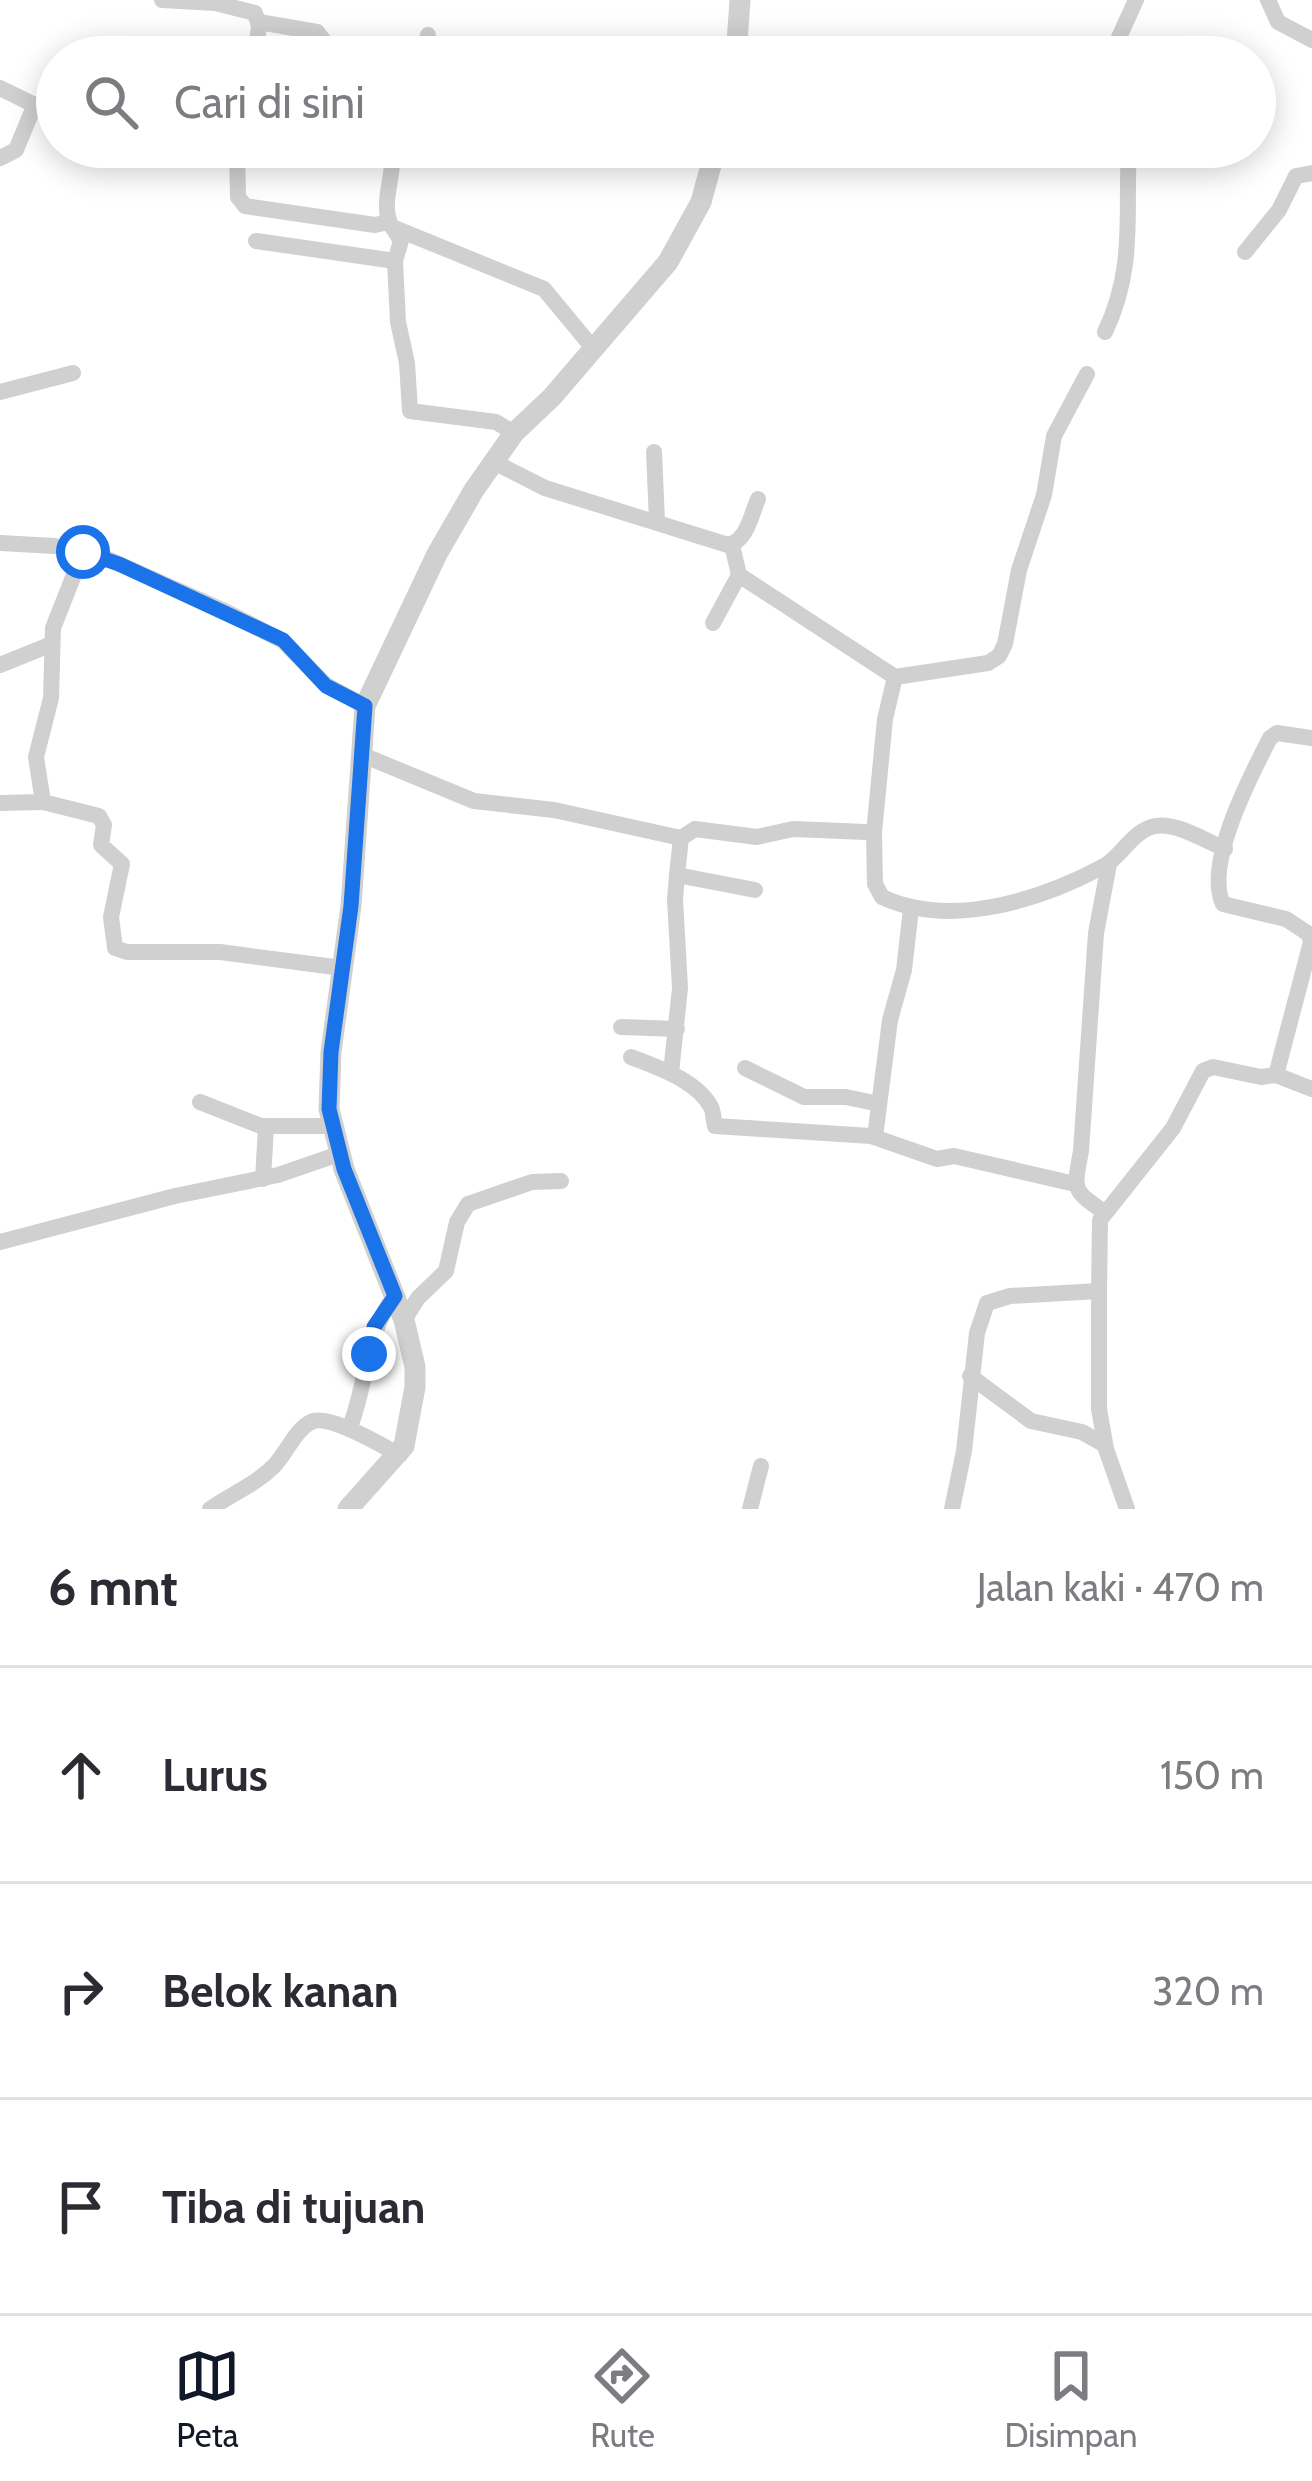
<!DOCTYPE html>
<html lang="id">
<head>
<meta charset="utf-8">
<style>
	:root { --surface:#fff; --page:#f7f7f7; --text:#2b2b33; --muted:#7c7c81; --line:#e1e1e2; --accent:#111827 }
	body { margin:0; font-family:Cabin,sans-serif; background:var(--page); color:var(--text) }
	.stop { position:absolute; width:36px; height:36px; margin:-27px; border:9px solid #1a73e8; border-radius:50%; background:#fff }
	.stop.end { background:#1a73e8; border-color:#fff; box-shadow:0 3px 12px #0008 }
	.list { margin:0; padding:0; list-style:none }
	h2 { display:flex; justify-content:space-between; align-items:center; height:156px; margin:0; padding:0 48px; font-size:51px }
	h2 small { font-size:39px; font-weight:400; color:var(--muted) }
	.list li { display:grid; grid-template-columns:78px 1fr auto; gap:36px; align-items:center; box-sizing:border-box; height:216px; padding:0 48px; border-top:3px solid var(--line) }
	.list b { display:block; font-size:45px; white-space:nowrap }
	.list em { font-size:39px; font-style:normal; color:var(--muted) }
	.icon { flex:none; width:66px; height:66px; fill:none; stroke:currentColor; stroke-width:2; stroke-linecap:round; stroke-linejoin:round }
	.map { position:relative; flex:none; width:1312px; height:1509px; overflow:hidden }
	.search { position:absolute; background:var(--surface); box-shadow:0 6px 30px #0003; left:36px; right:36px; top:36px; height:132px; display:flex; align-items:center; gap:30px; box-sizing:border-box; padding:0 42px; border-radius:66px; color:var(--muted); font-size:45px }
	.sheet { height:804px; background:var(--surface) }
	nav { display:flex; justify-content:space-around; align-items:center; box-sizing:border-box; height:168px; border-top:3px solid var(--line); background:var(--surface); font-size:33px; color:var(--muted) }
	nav a { display:grid; justify-items:center; gap:6px }
	nav .on { color:var(--accent) }
	.map>svg:first-child { display:block }
</style>
</head>
<body>
<div class="map">
<svg width="1312" height="1509" viewBox="0 0 1312 1509">
	<rect width="100%" height="100%" fill="#fff"/>
	<g fill="none" stroke-linecap="round" stroke-linejoin="round">
		<g stroke="#d0d0d0" stroke-width="16">
			<polyline points="162,0 215,3 255,13 259,26 255,57"/>
			<polyline points="1268,0 1278,22 1312,40"/>
			<polyline points="259,22 317,32 327,45 323,57"/>
			<polyline points="422,57 428,35"/>
			<polyline points="1110,57 1136,0"/>
			<polyline points="0,88 57,116"/>
			<polyline points="237,147 238,197 245,206 375,225 388,222"/>
			<path d="M390,147C398,173 378,202 392,227L544,289L592,347"/>
			<polyline points="0,158 16,150 35,104"/>
			<polyline points="256,241 395,261 401,241 393,228"/>
			<polyline points="1245,252 1279,210 1296,176 1312,173"/>
			<polyline points="395,261 398,322 407,363 410,411 496,422 514,433"/>
			<path d="M1105,332C1136,267 1125,215 1129,147"/>
			<polyline points="0,392 73,373"/>
			<polyline points="654,452 657,521"/>
			<path d="M492,461L545,488L728,545C747,541 751,515 758,499"/>
			<polyline points="0,543 55,546 101,556 227,612 283,641 326,685 365,706"/>
			<polyline points="83,552 53,628 51,698 36,757 43,802 99,816 104,825 101,845 122,864 111,917 115,948 127,952 220,952 342,968"/>
			<polyline points="739,575 895,677"/>
			<polyline points="713,623 739,575 732,545"/>
			<polyline points="0,665 52,644"/>
			<polyline points="360,754 474,801 554,810 681,838"/>
			<polyline points="0,803 43,802"/>
			<polyline points="874,833 885,719 895,677 988,663 999,656 1005,644 1019,570 1044,495 1054,436 1087,374"/>
			<path d="M677,875L681,838L695,829L757,837L793,829L866,832L874,833L875,884L882,897C951,929 1041,900 1104,866C1122,856 1132,831 1155,826C1176,822 1206,841 1225,849"/>
			<polyline points="621,1027 677,1029"/>
			<path d="M631,1057C656,1067 697,1080 711,1107C714,1113 713,1120 715,1126L871,1136L937,1159L954,1156L1075,1184"/>
			<polyline points="745,1068 804,1097 846,1097 879,1104"/>
			<polyline points="671,1073 680,988 675,899 677,875 755,890"/>
			<path d="M1276,1075L1311,942L1309,934L1286,919L1223,904C1204,864 1251,775 1270,738L1277,733L1312,738"/>
			<polyline points="200,1102 261,1126 332,1126"/>
			<polyline points="875,1137 890,1020 904,970 911,909"/>
			<polyline points="263,1179 266,1127"/>
			<path d="M1104,1212C1071,1189 1074,1190 1081,1151L1096,933L1109,864"/>
			<polyline points="0,1242 175,1196 278,1175 339,1154"/>
			<polyline points="1099,1291 1099,1409 1106,1449 1127,1509"/>
			<polyline points="404,1320 418,1298 446,1271 457,1222 468,1204 532,1182 561,1181"/>
			<polyline points="970,1376 1031,1421 1082,1432 1105,1445"/>
			<path d="M349,1429C368,1384 364,1334 395,1296"/>
			<path d="M210,1509C231,1494 255,1485 274,1466C286,1454 295,1430 311,1422C329,1413 382,1446 400,1455"/>
			<polyline points="750,1509 761,1466"/>
			<polyline points="952,1509 964,1451 977,1333 987,1303 1010,1296 1099,1291 1100,1220 1173,1128 1203,1071 1213,1067 1261,1077 1276,1075 1312,1089"/>
		</g>
		<g stroke="#d0d0d0" stroke-width="21">
			<polyline points="736,57 740,0"/>
			<polyline points="348,1509 404,1446 415,1387 415,1367 404,1320 344,1169 329,1109 331,1052 351,906 365,706 437,554 474,490 514,433 552,397 668,262 701,202 716,147"/>
		</g>
	</g>
	<g fill="none" stroke-linecap="round" stroke-linejoin="round">
		<polyline stroke="#1a73e8" stroke-width="15" points="83,552 119,564 283,640 326,686 365,706 351,906 331,1052 329,1109 344,1169 395,1296 374,1327 369,1354"/>
	</g>
</svg>
<div class="stop" style="left:83px;top:552px"></div>
<div class="stop end" style="left:369px;top:1354px"></div>
<div class="search"><svg class="icon" aria-label="search" viewBox="0 0 24 24"><circle cx="10" cy="10" r="6"/><path d="M15 15l6 6"/></svg>Cari di sini</div>
</div>
<section class="sheet">
<h2>6 mnt<small>Jalan kaki · 470 m</small></h2>
<ul class="list">
<li><svg class="icon" aria-label="ahead" viewBox="0 0 24 24"><path d="M12 20V5M6 11l6-6 6 6"/></svg><div><b>Lurus</b></div><em>150 m</em></li>
<li><svg class="icon" aria-label="right" viewBox="0 0 24 24"><path d="M7 20v-9h11M14 6l5 5-5 5"/></svg><div><b>Belok kanan</b></div><em>320 m</em></li>
<li><svg class="icon" aria-label="arrive" viewBox="0 0 24 24"><path d="M6 21V4h12l-3 4 3 4H6"/></svg><div><b>Tiba di tujuan</b></div></li>
</ul>
</section>
<nav>
<a class="on"><svg class="icon" aria-label="map" viewBox="0 0 24 24"><path d="M3 6l6-2 6 2 6-2v14l-6 2-6-2-6 2zM9 4v14M15 6v14"/></svg>Peta</a>
<a><svg class="icon" aria-label="directions" viewBox="0 0 24 24"><path d="M12 3l9 9-9 9-9-9zM9 14v-3h6M13 9l2 2-2 2"/></svg>Rute</a>
<a><svg class="icon" aria-label="saved" viewBox="0 0 24 24"><path d="M7 4h10v16l-5-4-5 4z"/></svg>Disimpan</a>
</nav>
</body>
</html>
